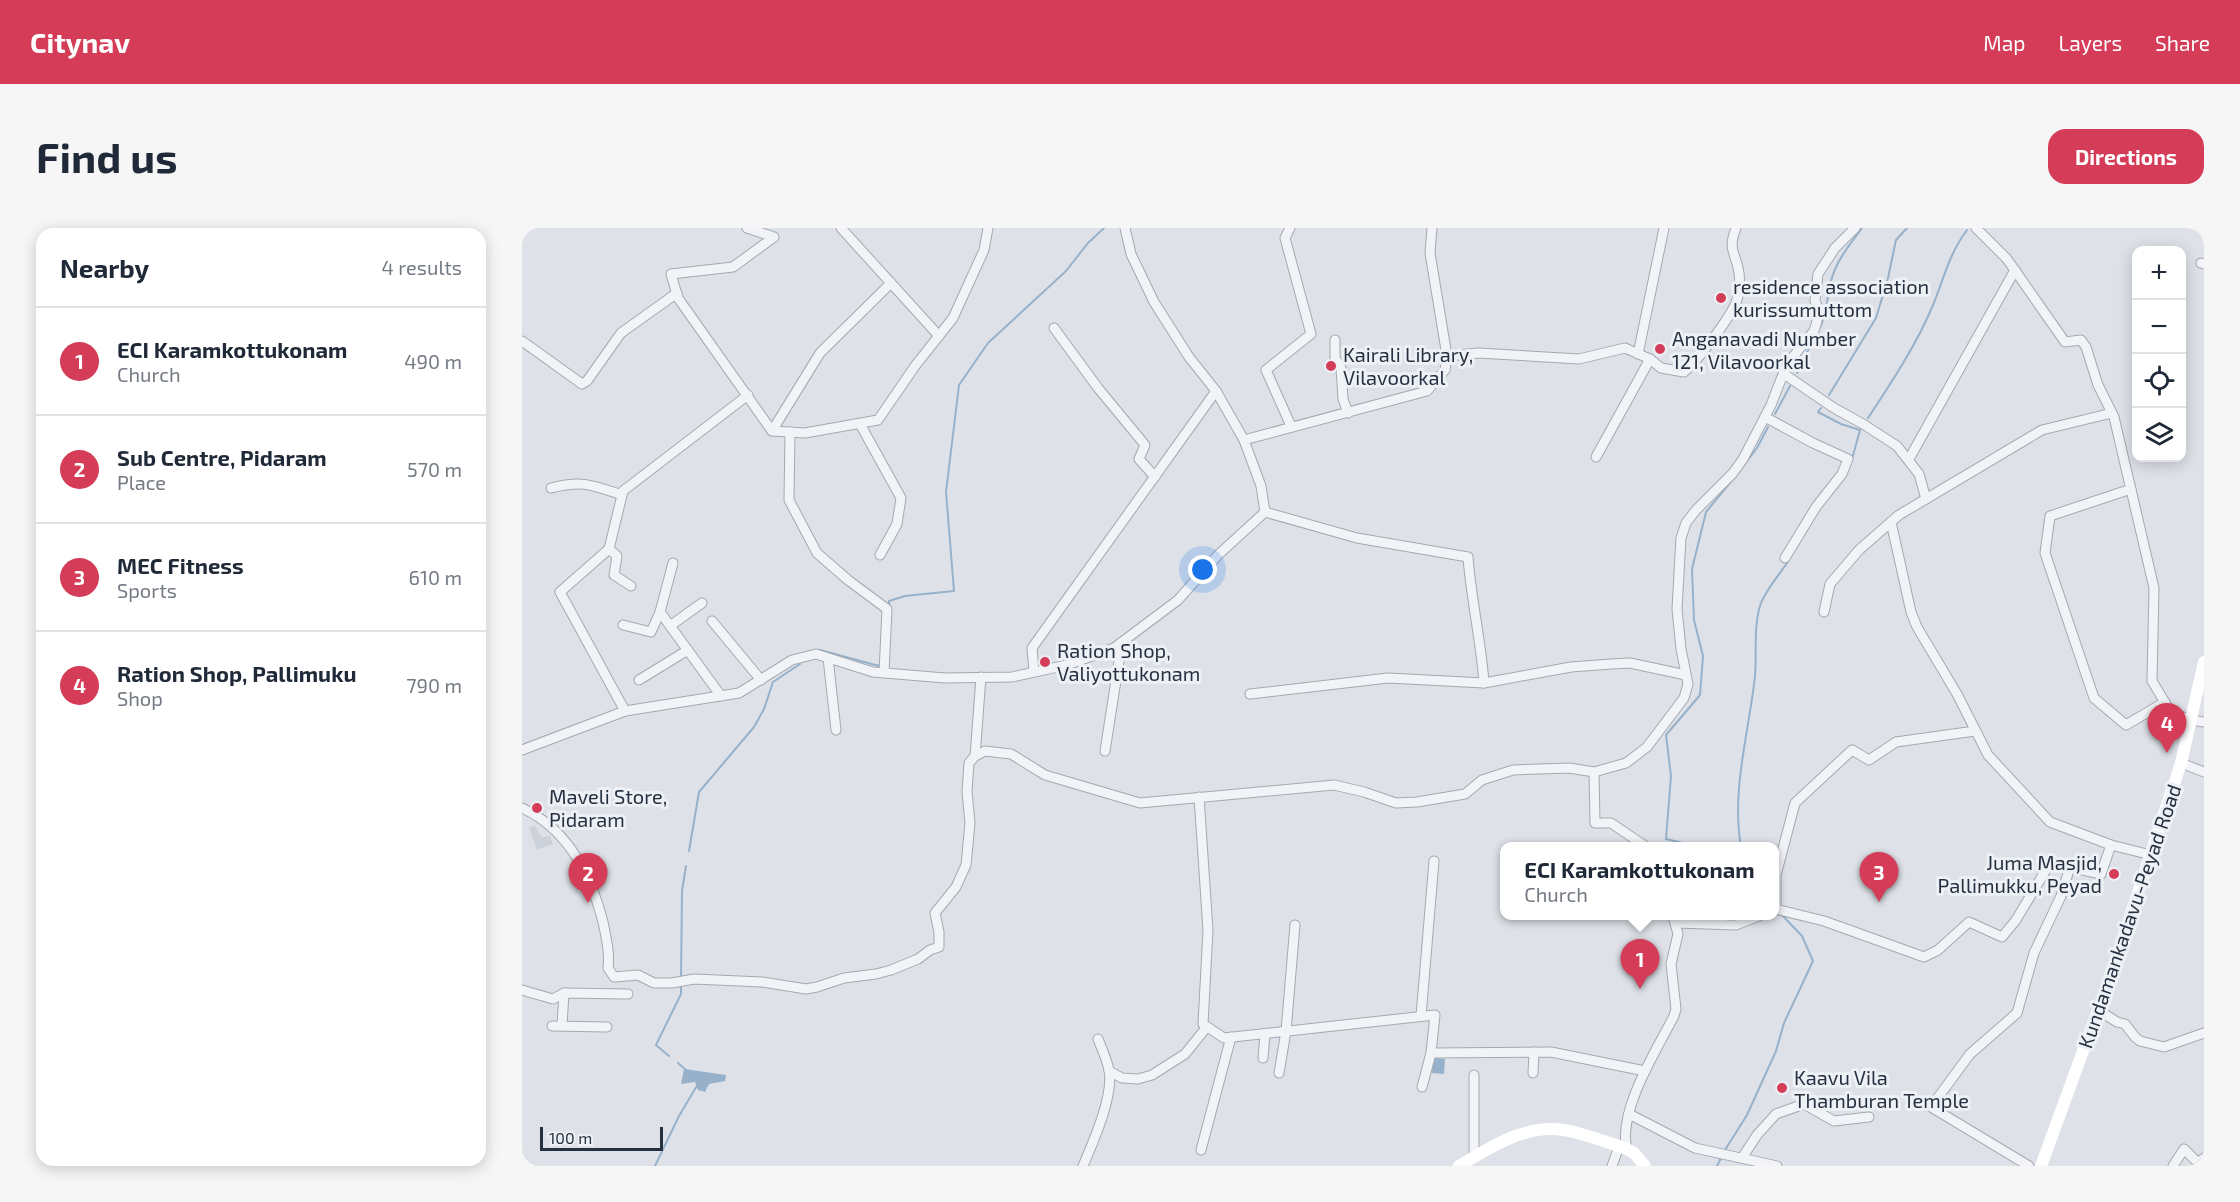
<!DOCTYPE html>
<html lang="en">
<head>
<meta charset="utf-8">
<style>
	:root { --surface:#fff; --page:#f6f6f7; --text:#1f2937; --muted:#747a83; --line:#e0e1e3; --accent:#d43c57 }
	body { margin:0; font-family:"Exo 2",sans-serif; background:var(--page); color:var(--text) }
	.controls { position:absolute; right:18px; top:18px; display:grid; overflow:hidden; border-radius:12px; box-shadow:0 3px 15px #0003 }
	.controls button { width:54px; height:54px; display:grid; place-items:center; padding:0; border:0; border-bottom:2px solid var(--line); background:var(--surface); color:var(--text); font:30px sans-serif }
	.scale { position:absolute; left:18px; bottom:15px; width:123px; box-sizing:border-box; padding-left:6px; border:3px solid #263040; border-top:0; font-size:16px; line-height:21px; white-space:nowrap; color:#263040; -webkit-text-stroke:4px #edf1f6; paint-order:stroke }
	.you { position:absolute; left:681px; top:342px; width:21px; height:21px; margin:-15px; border:4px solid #fff; border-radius:50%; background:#1a73e8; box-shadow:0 0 0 9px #1a73e833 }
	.badge { display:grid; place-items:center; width:39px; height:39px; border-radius:50%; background:var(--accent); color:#fff; font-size:20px; font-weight:700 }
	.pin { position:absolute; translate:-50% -50px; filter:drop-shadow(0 2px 3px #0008) }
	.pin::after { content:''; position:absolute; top:32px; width:21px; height:18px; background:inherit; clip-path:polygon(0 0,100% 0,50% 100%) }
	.popup { position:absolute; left:978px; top:614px; width:279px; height:78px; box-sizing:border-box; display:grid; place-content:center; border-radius:12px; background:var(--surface); filter:drop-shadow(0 2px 4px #0005); font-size:20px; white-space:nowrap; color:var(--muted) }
	.popup b { font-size:22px; color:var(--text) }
	.popup::after { content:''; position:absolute; left:50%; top:100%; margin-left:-12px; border:12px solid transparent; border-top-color:var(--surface) }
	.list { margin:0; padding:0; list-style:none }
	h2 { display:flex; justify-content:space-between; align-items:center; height:78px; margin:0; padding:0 24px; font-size:26px }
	h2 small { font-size:20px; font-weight:400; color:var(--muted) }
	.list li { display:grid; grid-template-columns:39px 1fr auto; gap:18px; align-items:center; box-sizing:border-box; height:108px; padding:0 24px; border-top:2px solid var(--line) }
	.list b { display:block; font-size:22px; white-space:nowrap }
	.list p { margin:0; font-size:20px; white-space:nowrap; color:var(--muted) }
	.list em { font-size:20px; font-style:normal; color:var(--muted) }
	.icon { flex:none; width:33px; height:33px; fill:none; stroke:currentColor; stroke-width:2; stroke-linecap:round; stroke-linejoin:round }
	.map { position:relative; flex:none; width:1682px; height:938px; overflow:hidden; border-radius:18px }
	header { display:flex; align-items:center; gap:36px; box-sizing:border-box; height:84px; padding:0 30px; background:var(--accent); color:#fff }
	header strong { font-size:28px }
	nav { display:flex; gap:33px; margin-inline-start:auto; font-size:21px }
	.intro { display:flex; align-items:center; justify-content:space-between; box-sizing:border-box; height:144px; padding:0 36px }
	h1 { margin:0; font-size:42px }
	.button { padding:15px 27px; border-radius:18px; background:var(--accent); color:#fff; font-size:21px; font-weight:700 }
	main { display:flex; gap:36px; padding:0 36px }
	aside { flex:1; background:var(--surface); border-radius:18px; box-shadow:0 3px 15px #0003 }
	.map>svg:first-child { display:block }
</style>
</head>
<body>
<header>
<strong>Citynav</strong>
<nav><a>Map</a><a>Layers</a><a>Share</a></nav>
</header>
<div class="intro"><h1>Find us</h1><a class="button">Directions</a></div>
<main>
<aside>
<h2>Nearby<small>4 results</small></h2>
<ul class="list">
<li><span class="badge">1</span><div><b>ECI Karamkottukonam</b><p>Church</p></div><em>490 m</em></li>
<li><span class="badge">2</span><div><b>Sub Centre, Pidaram</b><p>Place</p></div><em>570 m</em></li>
<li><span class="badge">3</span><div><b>MEC Fitness</b><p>Sports</p></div><em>610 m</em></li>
<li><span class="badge">4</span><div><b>Ration Shop, Pallimuku</b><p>Shop</p></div><em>790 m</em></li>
</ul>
</aside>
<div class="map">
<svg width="1682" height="938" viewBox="0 0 1682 938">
	<rect width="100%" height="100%" fill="#dee2e8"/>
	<polygon fill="#ccd1da" points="13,598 20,609 28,608 31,616 15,622 7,600"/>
	<g fill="#97b1ca">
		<polygon points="911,830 923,831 922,846 910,845"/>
		<polygon points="162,841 204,847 203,853 187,856 183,864 176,862 173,854 159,856"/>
	</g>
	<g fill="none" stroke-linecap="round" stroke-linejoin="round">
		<g stroke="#97b1ca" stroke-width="2">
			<path d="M1296,103C1305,88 1305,69 1309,53C1314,33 1328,16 1340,0"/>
			<polyline points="1275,145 1293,108"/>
			<polyline points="1307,167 1354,90 1366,50 1374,12 1385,0"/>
			<polyline points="1299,180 1296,184 1319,196 1338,202 1330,231"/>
			<polyline points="1253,186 1268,158"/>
			<path d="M1346,190C1369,155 1395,116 1411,77C1422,50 1427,26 1445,2"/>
			<polyline points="1222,237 1235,220 1246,199"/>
			<polyline points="1211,251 1184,284 1170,341 1172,392 1181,428 1178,467 1144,507 1149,548 1144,611 1169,617 1219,618"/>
			<polyline points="367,377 367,373 383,368 432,363 424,264 437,157 466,115 544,43 566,15 582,0"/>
			<polyline points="298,422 357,438 359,433"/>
			<path d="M1219,618C1209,563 1227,504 1233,448C1235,425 1231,397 1239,375C1245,360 1258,346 1267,332"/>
			<polyline points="167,623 177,564 232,499 242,481 251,454 278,436"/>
			<polyline points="159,752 160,663 164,638"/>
			<polyline points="147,828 134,817 159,766 159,757"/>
			<polyline points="156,835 165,843"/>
			<polyline points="1203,922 1225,887 1254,823 1262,795 1291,733 1280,708 1259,686"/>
			<polyline points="133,938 157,888 176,856"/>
			<polyline points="1195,938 1199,930"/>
		</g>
		<g stroke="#a3a9b2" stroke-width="11">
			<g id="street">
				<polyline points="225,0 252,9 211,39 149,46 156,70 250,203 283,205 356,192 393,138 431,90 462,22 466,0"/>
				<polyline points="319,0 417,108"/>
				<polyline points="603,0 609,26 632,74 667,129 694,163 722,212"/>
				<polyline points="768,0 763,10 789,106 744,142 769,198"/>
				<polyline points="910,0 908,25 925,128"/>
				<polyline points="1454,0 1485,31 1543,114 1559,112 1564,119 1576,157 1592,189 1632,360 1630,453 1648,483 1668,492 1682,494"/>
				<polyline points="1679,35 1682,36"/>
				<polyline points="532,100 576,160 623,217 617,231 633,249"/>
				<polyline points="813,112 813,130 819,140 821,171 826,185"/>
				<polyline points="0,113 60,156 65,153 99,105 155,65"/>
				<polyline points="1116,126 1142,0"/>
				<polyline points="1262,146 1312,180 1341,196 1375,218 1397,246 1404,271"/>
				<polyline points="1243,189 1291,215 1326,231 1320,246 1294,279 1263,330"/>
				<polyline points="338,196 379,270 375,296 358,327"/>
				<polyline points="250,203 298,125 369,55"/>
				<polyline points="268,204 267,272 295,325 326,352 365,381 362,445"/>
				<polyline points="1074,229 1128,131"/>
				<polyline points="1387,231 1493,42"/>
				<path d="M29,260C61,252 70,257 100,267"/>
				<polyline points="1609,261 1528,288 1523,325 1572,470 1604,497 1643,474"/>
				<path d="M743,284L835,310L946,329C949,371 959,412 962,455"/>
				<polyline points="1369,294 1389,384 1395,399 1435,466 1466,527 1528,594 1589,617 1629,627"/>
				<polyline points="87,321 95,328 92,347 109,358"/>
				<polyline points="138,384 199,468"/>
				<polyline points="1302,384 1308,356 1337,322 1377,287 1520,202 1590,185"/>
				<polyline points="190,393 239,452"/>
				<polyline points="101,397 129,404 138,384 151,335"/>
				<polyline points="148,398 180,375"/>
				<polyline points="306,430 314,502"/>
				<polyline points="512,444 510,420 694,163"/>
				<polyline points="117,452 166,422"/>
				<polyline points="728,466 866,450 962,455 1049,439 1089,436 1108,435 1164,447"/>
				<polyline points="103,483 38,364 87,321 101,263 226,167"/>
				<path d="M0,522L103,483L217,465L270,432L294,426L351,444L423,450L490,449L545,437L592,420L656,372L696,327L743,284L739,258L722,212L905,163L923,142L925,128L956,125L1057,131L1103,120L1128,131L1139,140L1162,144C1176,132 1213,85 1216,68C1217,61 1218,51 1217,45C1214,23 1205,24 1214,0"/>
				<polyline points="583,523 600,414"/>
				<polyline points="453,528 459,449"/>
				<polyline points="1659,535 1682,544"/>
				<polyline points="1072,544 1073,595 1089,595 1123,618"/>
				<polyline points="677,569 686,702 681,796 702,810 913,787 909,825 900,859"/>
				<path d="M0,580C46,601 69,647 81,694C84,710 88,724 86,740L92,749L116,747L132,755H150L172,751L240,754L284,761L295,759L322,750L354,746L369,742L396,731L408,722L417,719V704L413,685L434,659L444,637L448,595L445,564L447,535L453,528L463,523L489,526L523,547L618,575L812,557L842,564L874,575L895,574L943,566L960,552L991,542L1047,540L1072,544L1104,535L1125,519L1162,470L1166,456L1159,421L1155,381L1159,310L1164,295L1174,282L1211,245L1221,231L1249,177L1265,136L1292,103L1295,93L1296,80L1293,73L1296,46L1313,20L1333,0"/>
				<polyline points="1253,681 1302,693 1402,729 1416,722 1447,694 1480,709 1494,692 1528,635 1579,646 1589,617"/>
				<polyline points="1254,681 1254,647 1273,575 1330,522 1347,532 1374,514 1453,503"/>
				<polyline points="1154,695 1214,697 1237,688"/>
				<polyline points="0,762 31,771 42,765 106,766"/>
				<polyline points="1576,782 1595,794 1603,796 1613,809 1618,813 1642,819 1682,805"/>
				<polyline points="899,788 912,633"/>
				<polyline points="40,797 42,765"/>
				<polyline points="30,798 85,799"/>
				<polyline points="909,825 1029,824 1123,843"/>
				<polyline points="741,830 743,806"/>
				<polyline points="587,843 600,850 616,851 630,847 663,826 684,800"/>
				<polyline points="757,845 764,803 773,697"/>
				<polyline points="1011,845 1012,824"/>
				<polyline points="1107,886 1173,920 1255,938"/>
				<path d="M1105,921C1095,884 1135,821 1152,788L1154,781L1149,736L1156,706L1151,688"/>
				<polyline points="679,922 709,809"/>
				<polyline points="952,929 952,847"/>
				<polyline points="1220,930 1235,907 1254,886 1282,876 1312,893 1347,889"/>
				<path d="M561,938C571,914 592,868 587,842C585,832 580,821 576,811"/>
				<polyline points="1090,938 1097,918"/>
				<polyline points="1507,938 1409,879 1448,826 1495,785 1512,725 1539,668 1548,639"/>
				<polyline points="1651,938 1662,921 1676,935 1682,930"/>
			</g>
		</g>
		<use href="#street" stroke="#f1f3f6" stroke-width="9"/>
		<g stroke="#fff" stroke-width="12">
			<path d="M937,938C969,919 1003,896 1042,902C1061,905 1087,915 1105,921L1112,925L1123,938"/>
			<polyline points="1519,938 1587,752 1659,535 1682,434"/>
		</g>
	</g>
	<g fill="#d43c57" stroke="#edf1f6" stroke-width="2">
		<circle cx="1199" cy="70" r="6"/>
		<circle cx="1138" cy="121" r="6"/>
		<circle cx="809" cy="138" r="6"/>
		<circle cx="523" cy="434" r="6"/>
		<circle cx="15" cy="580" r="6"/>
		<circle cx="1592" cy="646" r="6"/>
		<circle cx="1260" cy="860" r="6"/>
	</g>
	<g text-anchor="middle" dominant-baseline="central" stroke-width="6" stroke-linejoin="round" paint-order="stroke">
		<g font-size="20" fill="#263040" stroke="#edf1f6" text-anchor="start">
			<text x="1211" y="58">residence association<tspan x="1211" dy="23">kurissumuttom</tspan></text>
			<text x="1150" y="110">Anganavadi Number<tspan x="1150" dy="23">121, Vilavoorkal</tspan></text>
			<text x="821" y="126">Kairali Library,<tspan x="821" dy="23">Vilavoorkal</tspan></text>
			<text x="535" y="422">Ration Shop,<tspan x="535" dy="23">Valiyottukonam</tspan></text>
			<text x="27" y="568">Maveli Store,<tspan x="27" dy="23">Pidaram</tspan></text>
			<text x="1580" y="634" text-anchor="end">Juma Masjid,<tspan x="1580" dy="23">Pallimukku, Peyad</tspan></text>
			<text x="1272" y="849">Kaavu Vila<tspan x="1272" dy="23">Thamburan Temple</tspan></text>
		</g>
		<g font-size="20" fill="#263040" stroke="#edf1f6">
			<text transform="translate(1607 688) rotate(-71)">Kundamankadavu-Peyad Road</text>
		</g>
	</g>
</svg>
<div class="controls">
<button>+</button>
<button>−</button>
<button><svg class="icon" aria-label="locate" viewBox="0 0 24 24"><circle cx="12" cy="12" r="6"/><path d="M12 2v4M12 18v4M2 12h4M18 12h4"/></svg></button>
<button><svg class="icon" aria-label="layers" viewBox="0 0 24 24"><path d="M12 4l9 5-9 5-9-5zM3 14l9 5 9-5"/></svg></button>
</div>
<div class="scale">100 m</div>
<div class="you"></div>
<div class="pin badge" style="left:1118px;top:761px">1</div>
<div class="popup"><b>ECI Karamkottukonam</b>Church</div>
<div class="pin badge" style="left:66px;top:675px">2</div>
<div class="pin badge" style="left:1357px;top:674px">3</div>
<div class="pin badge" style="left:1645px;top:525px">4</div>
</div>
</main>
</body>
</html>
